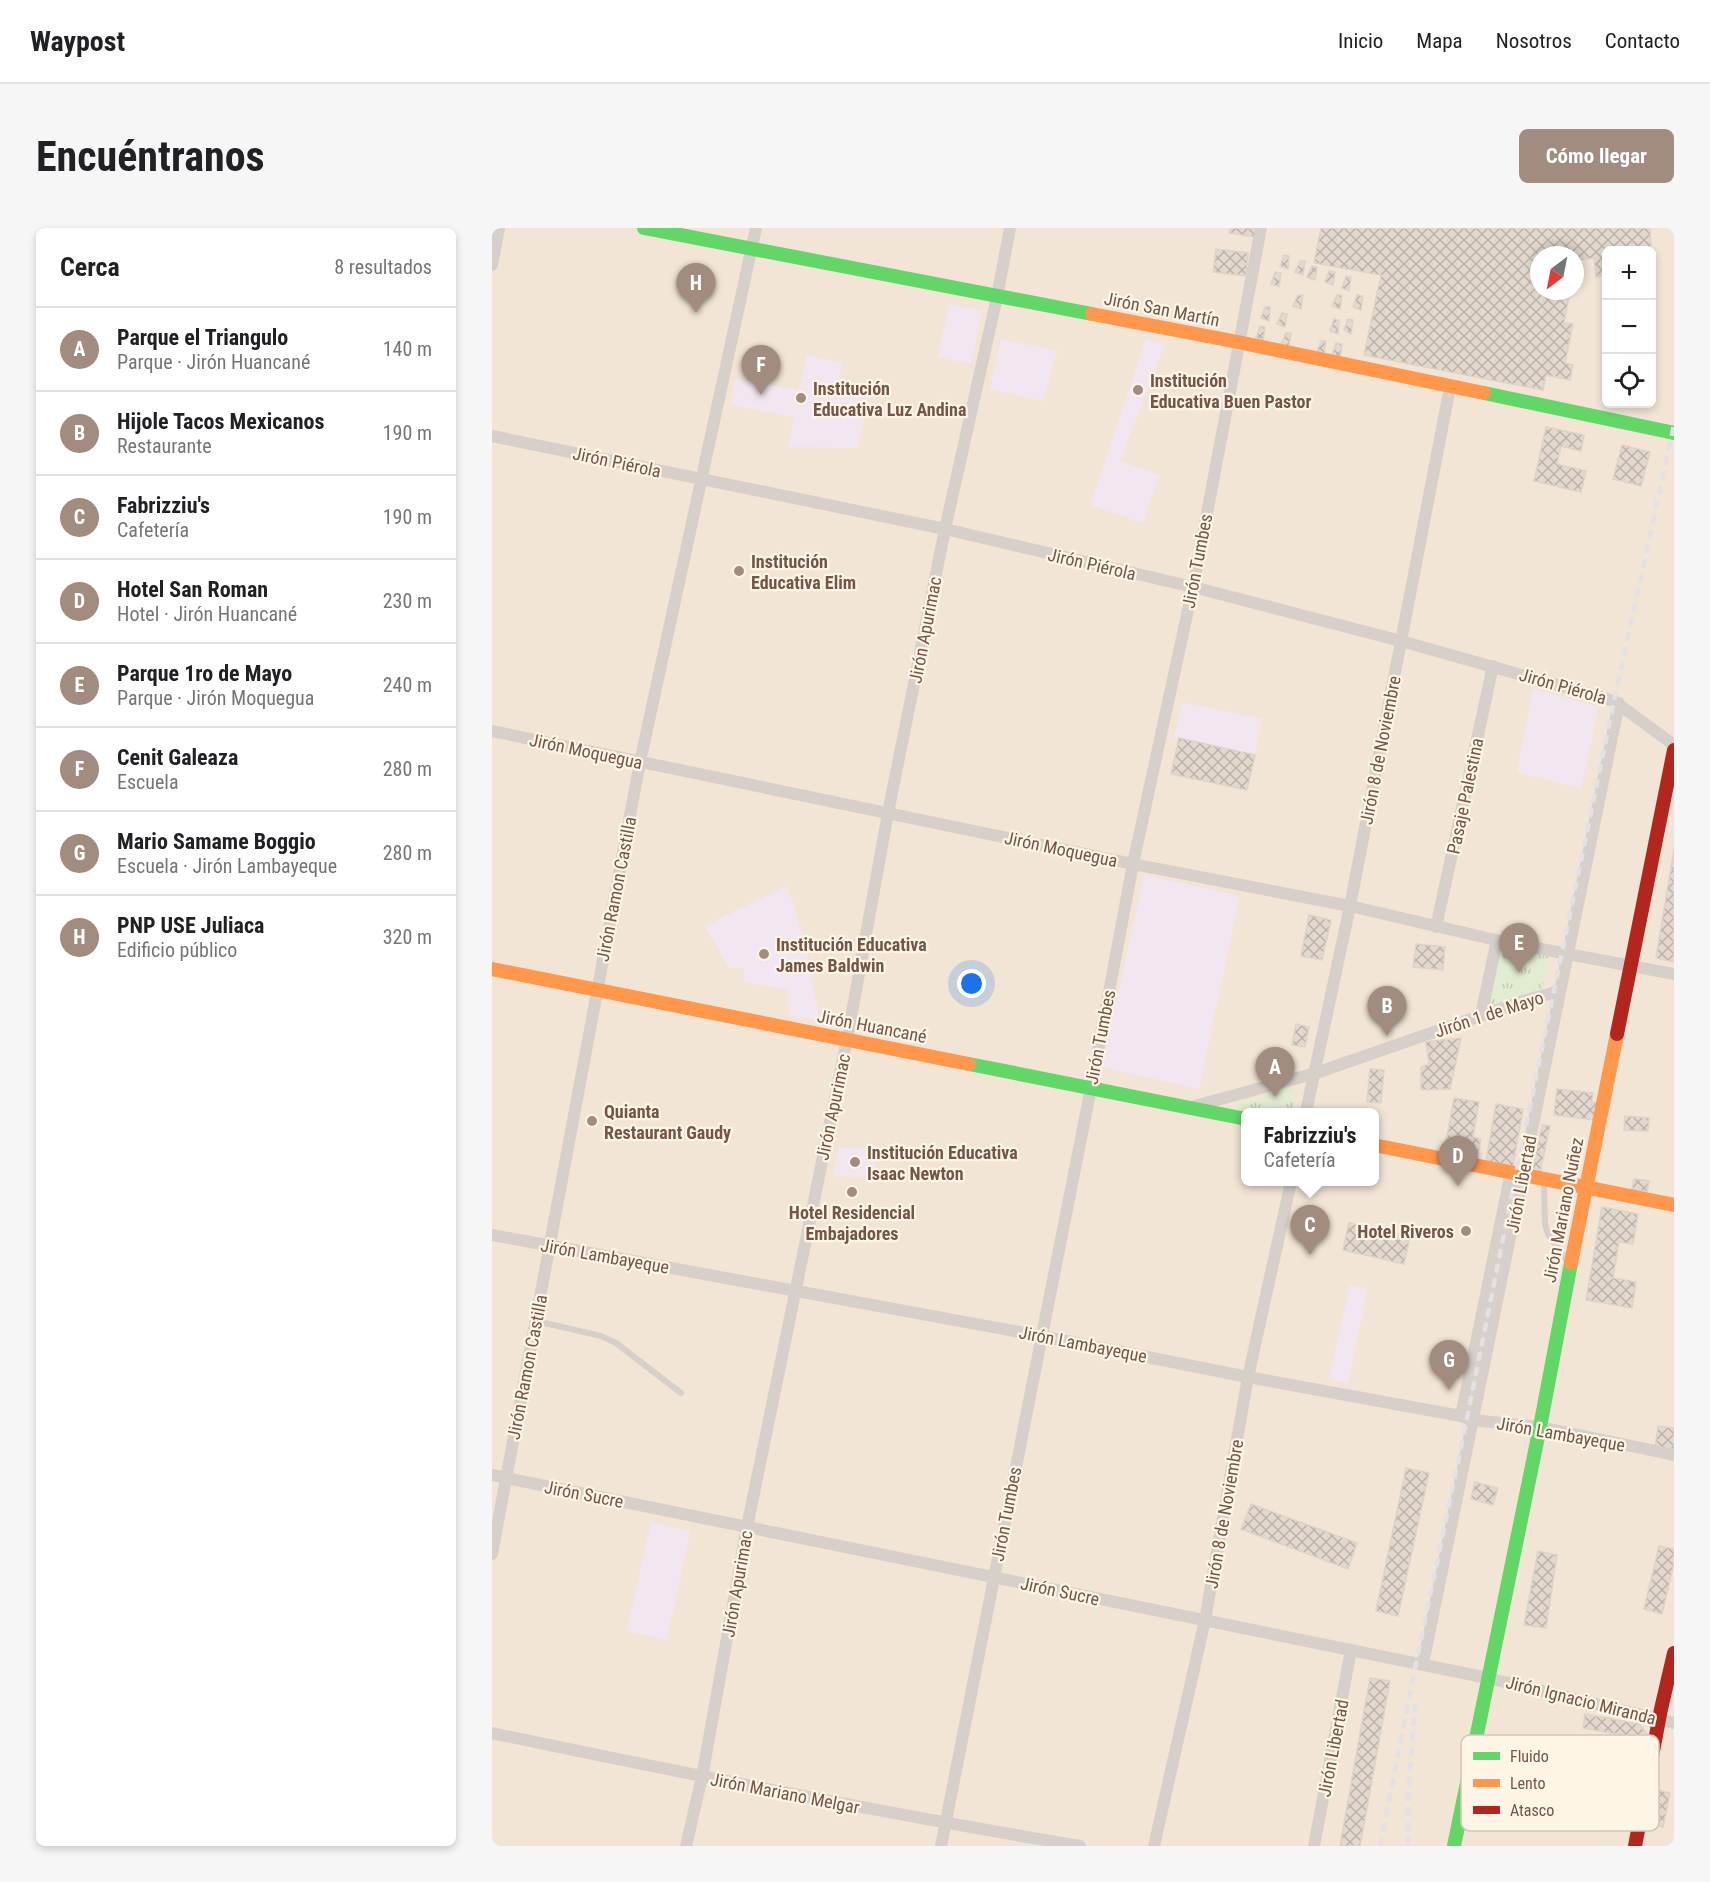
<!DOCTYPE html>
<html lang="es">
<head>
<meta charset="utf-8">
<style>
	:root { --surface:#fff; --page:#f6f6f6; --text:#202124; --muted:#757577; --line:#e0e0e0; --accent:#a18c7f }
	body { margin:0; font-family:"Roboto Condensed",sans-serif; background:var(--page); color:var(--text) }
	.controls { position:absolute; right:18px; top:18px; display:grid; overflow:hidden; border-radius:9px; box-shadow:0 3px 9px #0003 }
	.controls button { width:54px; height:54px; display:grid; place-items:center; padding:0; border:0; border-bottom:2px solid var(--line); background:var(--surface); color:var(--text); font:30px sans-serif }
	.compass { position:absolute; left:1038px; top:18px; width:54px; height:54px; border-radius:50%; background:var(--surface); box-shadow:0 3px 9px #0003; rotate:212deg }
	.you { position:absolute; left:480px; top:756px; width:21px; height:21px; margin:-15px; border:4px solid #fff; border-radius:50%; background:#1a73e8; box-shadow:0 0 0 9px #1a73e833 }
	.badge { display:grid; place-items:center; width:39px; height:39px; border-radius:50%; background:var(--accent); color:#fff; font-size:20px; font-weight:700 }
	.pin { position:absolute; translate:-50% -50px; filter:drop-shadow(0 2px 3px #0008) }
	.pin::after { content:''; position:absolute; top:32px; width:21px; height:18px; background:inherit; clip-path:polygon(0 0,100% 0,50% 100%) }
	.popup { position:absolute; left:749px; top:880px; width:138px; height:78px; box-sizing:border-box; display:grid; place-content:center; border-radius:9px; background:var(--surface); filter:drop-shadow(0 2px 4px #0005); font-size:20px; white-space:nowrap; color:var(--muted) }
	.popup b { font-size:22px; color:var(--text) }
	.popup::after { content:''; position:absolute; left:50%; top:100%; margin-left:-12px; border:12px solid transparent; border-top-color:var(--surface) }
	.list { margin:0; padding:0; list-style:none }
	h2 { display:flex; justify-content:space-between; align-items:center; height:78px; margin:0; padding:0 24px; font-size:26px }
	h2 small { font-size:20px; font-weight:400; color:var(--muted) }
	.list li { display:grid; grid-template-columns:39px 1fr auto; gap:18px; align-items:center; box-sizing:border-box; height:84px; padding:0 24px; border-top:2px solid var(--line) }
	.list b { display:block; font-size:22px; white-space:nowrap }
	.list p { margin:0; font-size:20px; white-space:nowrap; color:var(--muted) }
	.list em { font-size:20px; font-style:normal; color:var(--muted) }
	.icon { flex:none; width:33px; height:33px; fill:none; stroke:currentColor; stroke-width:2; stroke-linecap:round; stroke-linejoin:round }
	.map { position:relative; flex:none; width:1182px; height:1618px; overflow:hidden; border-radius:9px }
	header { display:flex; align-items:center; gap:36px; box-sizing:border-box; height:84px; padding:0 30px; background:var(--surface); border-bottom:2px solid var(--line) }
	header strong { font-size:28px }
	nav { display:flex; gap:33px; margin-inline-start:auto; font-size:21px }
	.intro { display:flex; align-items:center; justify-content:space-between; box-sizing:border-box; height:144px; padding:0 36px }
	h1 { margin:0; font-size:42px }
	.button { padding:15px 27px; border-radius:9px; background:var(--accent); color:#fff; font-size:21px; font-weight:700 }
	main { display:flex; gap:36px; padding:0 36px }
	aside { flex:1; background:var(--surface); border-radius:9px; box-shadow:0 3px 9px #0003 }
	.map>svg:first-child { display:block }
</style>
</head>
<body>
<header>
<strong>Waypost</strong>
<nav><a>Inicio</a><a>Mapa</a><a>Nosotros</a><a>Contacto</a></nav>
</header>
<div class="intro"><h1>Encuéntranos</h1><a class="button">Cómo llegar</a></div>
<main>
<aside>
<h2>Cerca<small>8 resultados</small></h2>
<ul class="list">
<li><span class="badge">A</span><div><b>Parque el Triangulo</b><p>Parque · Jirón Huancané</p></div><em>140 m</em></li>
<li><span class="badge">B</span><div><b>Hijole Tacos Mexicanos</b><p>Restaurante</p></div><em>190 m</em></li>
<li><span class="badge">C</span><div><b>Fabrizziu's</b><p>Cafetería</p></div><em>190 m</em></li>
<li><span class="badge">D</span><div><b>Hotel San Roman</b><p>Hotel · Jirón Huancané</p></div><em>230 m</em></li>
<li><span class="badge">E</span><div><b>Parque 1ro de Mayo</b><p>Parque · Jirón Moquegua</p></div><em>240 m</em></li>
<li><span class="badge">F</span><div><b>Cenit Galeaza</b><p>Escuela</p></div><em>280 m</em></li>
<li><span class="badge">G</span><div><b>Mario Samame Boggio</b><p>Escuela · Jirón Lambayeque</p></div><em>280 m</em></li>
<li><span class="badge">H</span><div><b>PNP USE Juliaca</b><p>Edificio público</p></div><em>320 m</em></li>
</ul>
</aside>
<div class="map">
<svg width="1182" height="1618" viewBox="0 0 1182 1618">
	<defs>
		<pattern id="park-tufts" width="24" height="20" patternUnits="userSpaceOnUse" patternTransform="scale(1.5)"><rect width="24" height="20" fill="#e1ecd1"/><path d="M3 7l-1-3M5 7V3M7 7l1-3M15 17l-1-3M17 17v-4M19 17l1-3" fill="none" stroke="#c4ccb5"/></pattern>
		<pattern id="building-cross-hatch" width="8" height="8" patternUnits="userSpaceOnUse" patternTransform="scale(1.5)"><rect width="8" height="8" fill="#e2d8ce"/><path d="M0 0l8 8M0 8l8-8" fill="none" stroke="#bcb2a9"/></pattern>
	</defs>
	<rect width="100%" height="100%" fill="#f6f0e6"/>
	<path fill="#f2e5d6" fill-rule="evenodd" d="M0,0H1182V1618H0ZM1114,22H1160V176H1114ZM1047,27H1083V63H1047ZM754,884H882V954H754Z"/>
	<g fill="#f2e6f0">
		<polygon points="457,76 490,83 479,136 446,129"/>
		<polygon points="509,111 565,123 551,173 498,161"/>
		<polygon points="654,111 673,116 628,233 668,247 650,295 599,277"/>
		<polygon points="315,127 350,135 347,152 379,158 366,220 296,219 302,189 239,177 243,151 307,162"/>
		<polygon points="1041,461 1107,479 1089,560 1025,544"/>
		<polygon points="690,474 770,491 763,527 682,510"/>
		<polygon points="652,647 748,668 707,861 610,839"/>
		<polygon points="295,658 313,713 328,793 297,787 296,762 252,754 252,740 237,740 213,698"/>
		<polygon points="384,919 382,950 341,948 346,920"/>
		<polygon points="858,1057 876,1061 856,1155 837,1151"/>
		<polygon points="159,1294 198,1303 175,1412 135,1403"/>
	</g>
	<g fill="url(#park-tufts)">
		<polygon points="1007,716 1057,726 1050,763 993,783"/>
		<polygon points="801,858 801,884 755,884 730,880"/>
	</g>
	<g fill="url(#building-cross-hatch)" stroke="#ded3c9" stroke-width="1.5">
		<polygon points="738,0 765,0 763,9 737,5"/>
		<polygon points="829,0 1158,0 1159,22 1114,22 1114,48 1104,49 1102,30 1085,32 1083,40 1083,27 1047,27 1047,63 1078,63 1072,95 1081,96 1073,135 1081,137 1078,152 1054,147 1051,162 872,127 889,47 822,35"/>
		<polygon points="724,21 756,25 754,48 721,44"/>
		<polygon points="792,27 797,28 796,41 788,38"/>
		<polygon points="808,33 813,33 811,47 803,44"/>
		<polygon points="820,38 825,39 823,52 815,49"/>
		<polygon points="837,43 843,44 841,57 833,54"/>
		<polygon points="783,44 789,45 787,59 779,56"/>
		<polygon points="854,48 859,49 857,63 850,60"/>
		<polygon points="806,67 811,67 809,81 801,78"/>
		<polygon points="845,67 850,67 848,81 840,78"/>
		<polygon points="865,67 871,68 869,82 861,79"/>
		<polygon points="773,79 778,79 777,93 769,90"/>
		<polygon points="790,85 795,86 793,99 785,96"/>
		<polygon points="842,91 847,92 846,106 838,103"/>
		<polygon points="856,91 861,92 859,106 852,102"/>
		<polygon points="768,98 773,99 771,113 764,110"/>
		<polygon points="794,105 799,105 797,119 789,116"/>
		<polygon points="829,113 834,113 832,127 825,124"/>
		<polygon points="844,115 850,116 848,130 840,127"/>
		<polygon points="1054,199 1092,207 1089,223 1069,218 1065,236 1094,243 1089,264 1042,253"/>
		<polygon points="1130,217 1158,224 1149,258 1121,251"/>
		<polygon points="687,510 763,527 755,562 679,546"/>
		<polygon points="1182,621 1182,734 1164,730"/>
		<polygon points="817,687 839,692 830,732 809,728"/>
		<polygon points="924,716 953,719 951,742 921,739"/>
		<polygon points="804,796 817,799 813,819 800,817"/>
		<polygon points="969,810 958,861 929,862 929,839 937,836 934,814"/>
		<polygon points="878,841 892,842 889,875 875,874"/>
		<polygon points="1065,861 1101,865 1100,874 1105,875 1103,892 1062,887"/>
		<polygon points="962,870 987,874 981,909 989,911 985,931 952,925"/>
		<polygon points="1004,876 1031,881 1021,938 994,933"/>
		<polygon points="1133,888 1157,890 1156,903 1132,902"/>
		<polygon points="1050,897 1058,898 1048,945 1040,943"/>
		<polygon points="1142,951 1157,953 1155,964 1140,961"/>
		<polygon points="1110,979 1146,986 1141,1016 1127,1014 1121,1050 1144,1054 1140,1080 1094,1072"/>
		<polygon points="857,995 918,1009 912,1036 851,1022"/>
		<polygon points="1166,1198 1182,1200 1182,1223 1163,1220"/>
		<polygon points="914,1240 937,1245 906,1388 884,1383"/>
		<polygon points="983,1254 1006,1260 1001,1277 979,1271"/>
		<polygon points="759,1276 865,1315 856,1341 749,1301"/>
		<polygon points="1167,1318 1182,1321 1182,1335 1170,1386 1152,1381"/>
		<polygon points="1046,1323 1065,1327 1054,1400 1032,1397"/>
		<polygon points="878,1450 898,1453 868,1618 848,1618"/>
		<polygon points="1093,1486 1147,1496 1155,1506 1150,1531 1132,1528 1136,1508 1091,1500"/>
		<polygon points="1007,1510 1029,1514 1025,1535 1003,1531"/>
		<polygon points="1001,1546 1021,1549 1016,1585 995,1582"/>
		<polygon points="1163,1561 1178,1565 1171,1599 1156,1595"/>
	</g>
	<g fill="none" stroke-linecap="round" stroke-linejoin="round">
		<g stroke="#d7cfc9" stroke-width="6">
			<polyline points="1052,952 1053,996 1056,1006 1076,1034"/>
			<polyline points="44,1093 109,1108 124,1115 189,1165"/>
		</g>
		<g stroke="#d7cfc9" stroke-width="12">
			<polyline points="0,37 7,0"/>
			<polyline points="0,208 453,301 701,359 909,413 1122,473 1182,517"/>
			<polyline points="0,503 641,636 858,678 1008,713 1182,746"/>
			<polyline points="944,699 1001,438"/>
			<polyline points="989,787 1005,712"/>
			<polyline points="699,879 824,845 1034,772 1061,765 1068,760"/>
			<polyline points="814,884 858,678 958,159"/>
			<polyline points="0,1007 549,1108 756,1149 969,1188 980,1192 1048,1199 1182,1227"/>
			<polyline points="969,1188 1019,944"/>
			<polyline points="0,1247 996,1450 1182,1495"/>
			<polyline points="0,1326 148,534 264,0"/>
			<polyline points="931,1436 1127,475"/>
			<path d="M0,1505C195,1546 391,1585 588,1618"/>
			<polyline points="194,1618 210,1549 255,1299 355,812 396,585 453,301 505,69 518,0"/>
			<polyline points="449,1618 599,860 641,636 701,359 769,0"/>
			<polyline points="662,1618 713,1392 756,1149 799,954"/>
			<polyline points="822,1618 859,1422"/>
		</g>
		<g stroke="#63d668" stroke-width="14">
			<polyline points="152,0 600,86"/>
			<polyline points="992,165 1182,205"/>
			<polyline points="477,836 754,891"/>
			<polyline points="962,1618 1048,1199 1079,1035"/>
		</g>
		<g stroke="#ff974d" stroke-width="14">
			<polyline points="600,86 746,114 992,165"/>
			<polyline points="0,741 477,836"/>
			<polyline points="882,917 1182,977"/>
			<polyline points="1079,1035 1125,806"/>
		</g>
		<g stroke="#b3261e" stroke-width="14">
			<polyline points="1125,806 1182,522"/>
			<polyline points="1143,1618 1169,1481 1182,1425"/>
		</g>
		<g stroke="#e3e1e3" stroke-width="4.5" stroke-dasharray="9 6" stroke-linecap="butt">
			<polyline points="888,1618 924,1435 975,1190 1024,946 1122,473 1182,197"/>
			<polyline points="916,1618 916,1572 923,1476"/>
		</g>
	</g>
	<g fill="#a18c7f" stroke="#fff5e6" stroke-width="2">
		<circle cx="646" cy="162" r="6"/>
		<circle cx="309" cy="170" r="6"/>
		<circle cx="247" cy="343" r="6"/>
		<circle cx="272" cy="726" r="6"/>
		<circle cx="100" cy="893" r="6"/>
		<circle cx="363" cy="934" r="6"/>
		<circle cx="360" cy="964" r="6"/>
		<circle cx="974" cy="1003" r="6"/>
	</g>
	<g text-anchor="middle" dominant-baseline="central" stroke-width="4.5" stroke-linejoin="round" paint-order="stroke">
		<g font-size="18" fill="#735647" stroke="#fff5e6">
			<text transform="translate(670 81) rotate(11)">Jirón San Martín</text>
			<text transform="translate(125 234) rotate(12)">Jirón Piérola</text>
			<text transform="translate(705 333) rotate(-79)">Jirón Tumbes</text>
			<text transform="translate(600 336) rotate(13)">Jirón Piérola</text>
			<text transform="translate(433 402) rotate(-79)">Jirón Apurimac</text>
			<text transform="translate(1071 458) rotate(16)">Jirón Piérola</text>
			<text transform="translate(888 522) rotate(-79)">Jirón 8 de Noviembre</text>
			<text transform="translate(94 523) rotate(12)">Jirón Moquegua</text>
			<text transform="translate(973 568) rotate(-78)">Pasaje Palestina</text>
			<text transform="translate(569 621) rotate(12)">Jirón Moquegua</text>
			<text transform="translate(124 661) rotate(-79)">Jirón Ramon Castilla</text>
			<text transform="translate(997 786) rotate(-18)">Jirón 1 de Mayo</text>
			<text transform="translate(380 798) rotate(11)">Jirón Huancané</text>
			<text transform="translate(608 809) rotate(-79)">Jirón Tumbes</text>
			<text transform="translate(341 879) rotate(-78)">Jirón Apurimac</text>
			<text transform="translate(1029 956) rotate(-79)">Jirón Libertad</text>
			<text transform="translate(1071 982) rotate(-79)">Jirón Mariano Nuñez</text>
			<text transform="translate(113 1028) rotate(10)">Jirón Lambayeque</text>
			<text transform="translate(591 1116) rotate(11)">Jirón Lambayeque</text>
			<text transform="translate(35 1139) rotate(-79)">Jirón Ramon Castilla</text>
			<text transform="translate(1069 1206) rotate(10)">Jirón Lambayeque</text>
			<text transform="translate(92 1266) rotate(11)">Jirón Sucre</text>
			<text transform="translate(514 1286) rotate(-79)">Jirón Tumbes</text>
			<text transform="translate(732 1286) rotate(-80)">Jirón 8 de Noviembre</text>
			<text transform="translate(245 1356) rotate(-80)">Jirón Apurimac</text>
			<text transform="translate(568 1363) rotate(12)">Jirón Sucre</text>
			<text transform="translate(1089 1472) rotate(14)">Jirón Ignacio Miranda</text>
			<text transform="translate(841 1520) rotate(-79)">Jirón Libertad</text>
			<text transform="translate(293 1565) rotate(11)">Jirón Mariano Melgar</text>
		</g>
		<g font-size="18" font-weight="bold" fill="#735647" stroke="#fff5e6" text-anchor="start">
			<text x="658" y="152">Institución<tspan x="658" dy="21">Educativa Buen Pastor</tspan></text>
			<text x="321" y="160">Institución<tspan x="321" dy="21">Educativa Luz Andina</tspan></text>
			<text x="259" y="333">Institución<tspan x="259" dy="21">Educativa Elim</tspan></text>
			<text x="284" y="716">Institución Educativa<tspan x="284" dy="21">James Baldwin</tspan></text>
			<text x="112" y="883">Quianta<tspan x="112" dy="21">Restaurant Gaudy</tspan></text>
			<text x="375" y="924">Institución Educativa<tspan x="375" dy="21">Isaac Newton</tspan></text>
			<text x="360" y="984" text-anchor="middle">Hotel Residencial<tspan x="360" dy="21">Embajadores</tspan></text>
			<text x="962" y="1003" text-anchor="end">Hotel Riveros</text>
		</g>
	</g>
	<rect x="969" y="1507" width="198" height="96" rx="9" fill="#fff5e6" stroke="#d5c5b6" stroke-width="1.5"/>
	<rect x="981" y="1524" width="27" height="8" fill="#63d668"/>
	<rect x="981" y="1551" width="27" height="8" fill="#ff974d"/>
	<rect x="981" y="1578" width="27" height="8" fill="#b3261e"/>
	<g font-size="16" fill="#735647">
		<text x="1018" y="1534">Fluido</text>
		<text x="1018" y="1561">Lento</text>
		<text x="1018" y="1588">Atasco</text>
	</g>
</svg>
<div class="controls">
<button>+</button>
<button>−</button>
<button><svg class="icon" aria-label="locate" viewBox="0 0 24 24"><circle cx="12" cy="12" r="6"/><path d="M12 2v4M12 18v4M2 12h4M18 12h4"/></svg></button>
</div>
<svg class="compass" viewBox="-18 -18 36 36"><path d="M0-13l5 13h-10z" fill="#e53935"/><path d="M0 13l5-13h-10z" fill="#757577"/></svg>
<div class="you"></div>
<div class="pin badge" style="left:783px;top:869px">A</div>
<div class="pin badge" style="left:895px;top:808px">B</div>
<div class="pin badge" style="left:818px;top:1027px">C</div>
<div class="popup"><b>Fabrizziu's</b>Cafetería</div>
<div class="pin badge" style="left:966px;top:958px">D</div>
<div class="pin badge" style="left:1027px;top:745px">E</div>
<div class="pin badge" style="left:269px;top:167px">F</div>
<div class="pin badge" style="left:957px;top:1162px">G</div>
<div class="pin badge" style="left:204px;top:85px">H</div>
</div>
</main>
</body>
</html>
